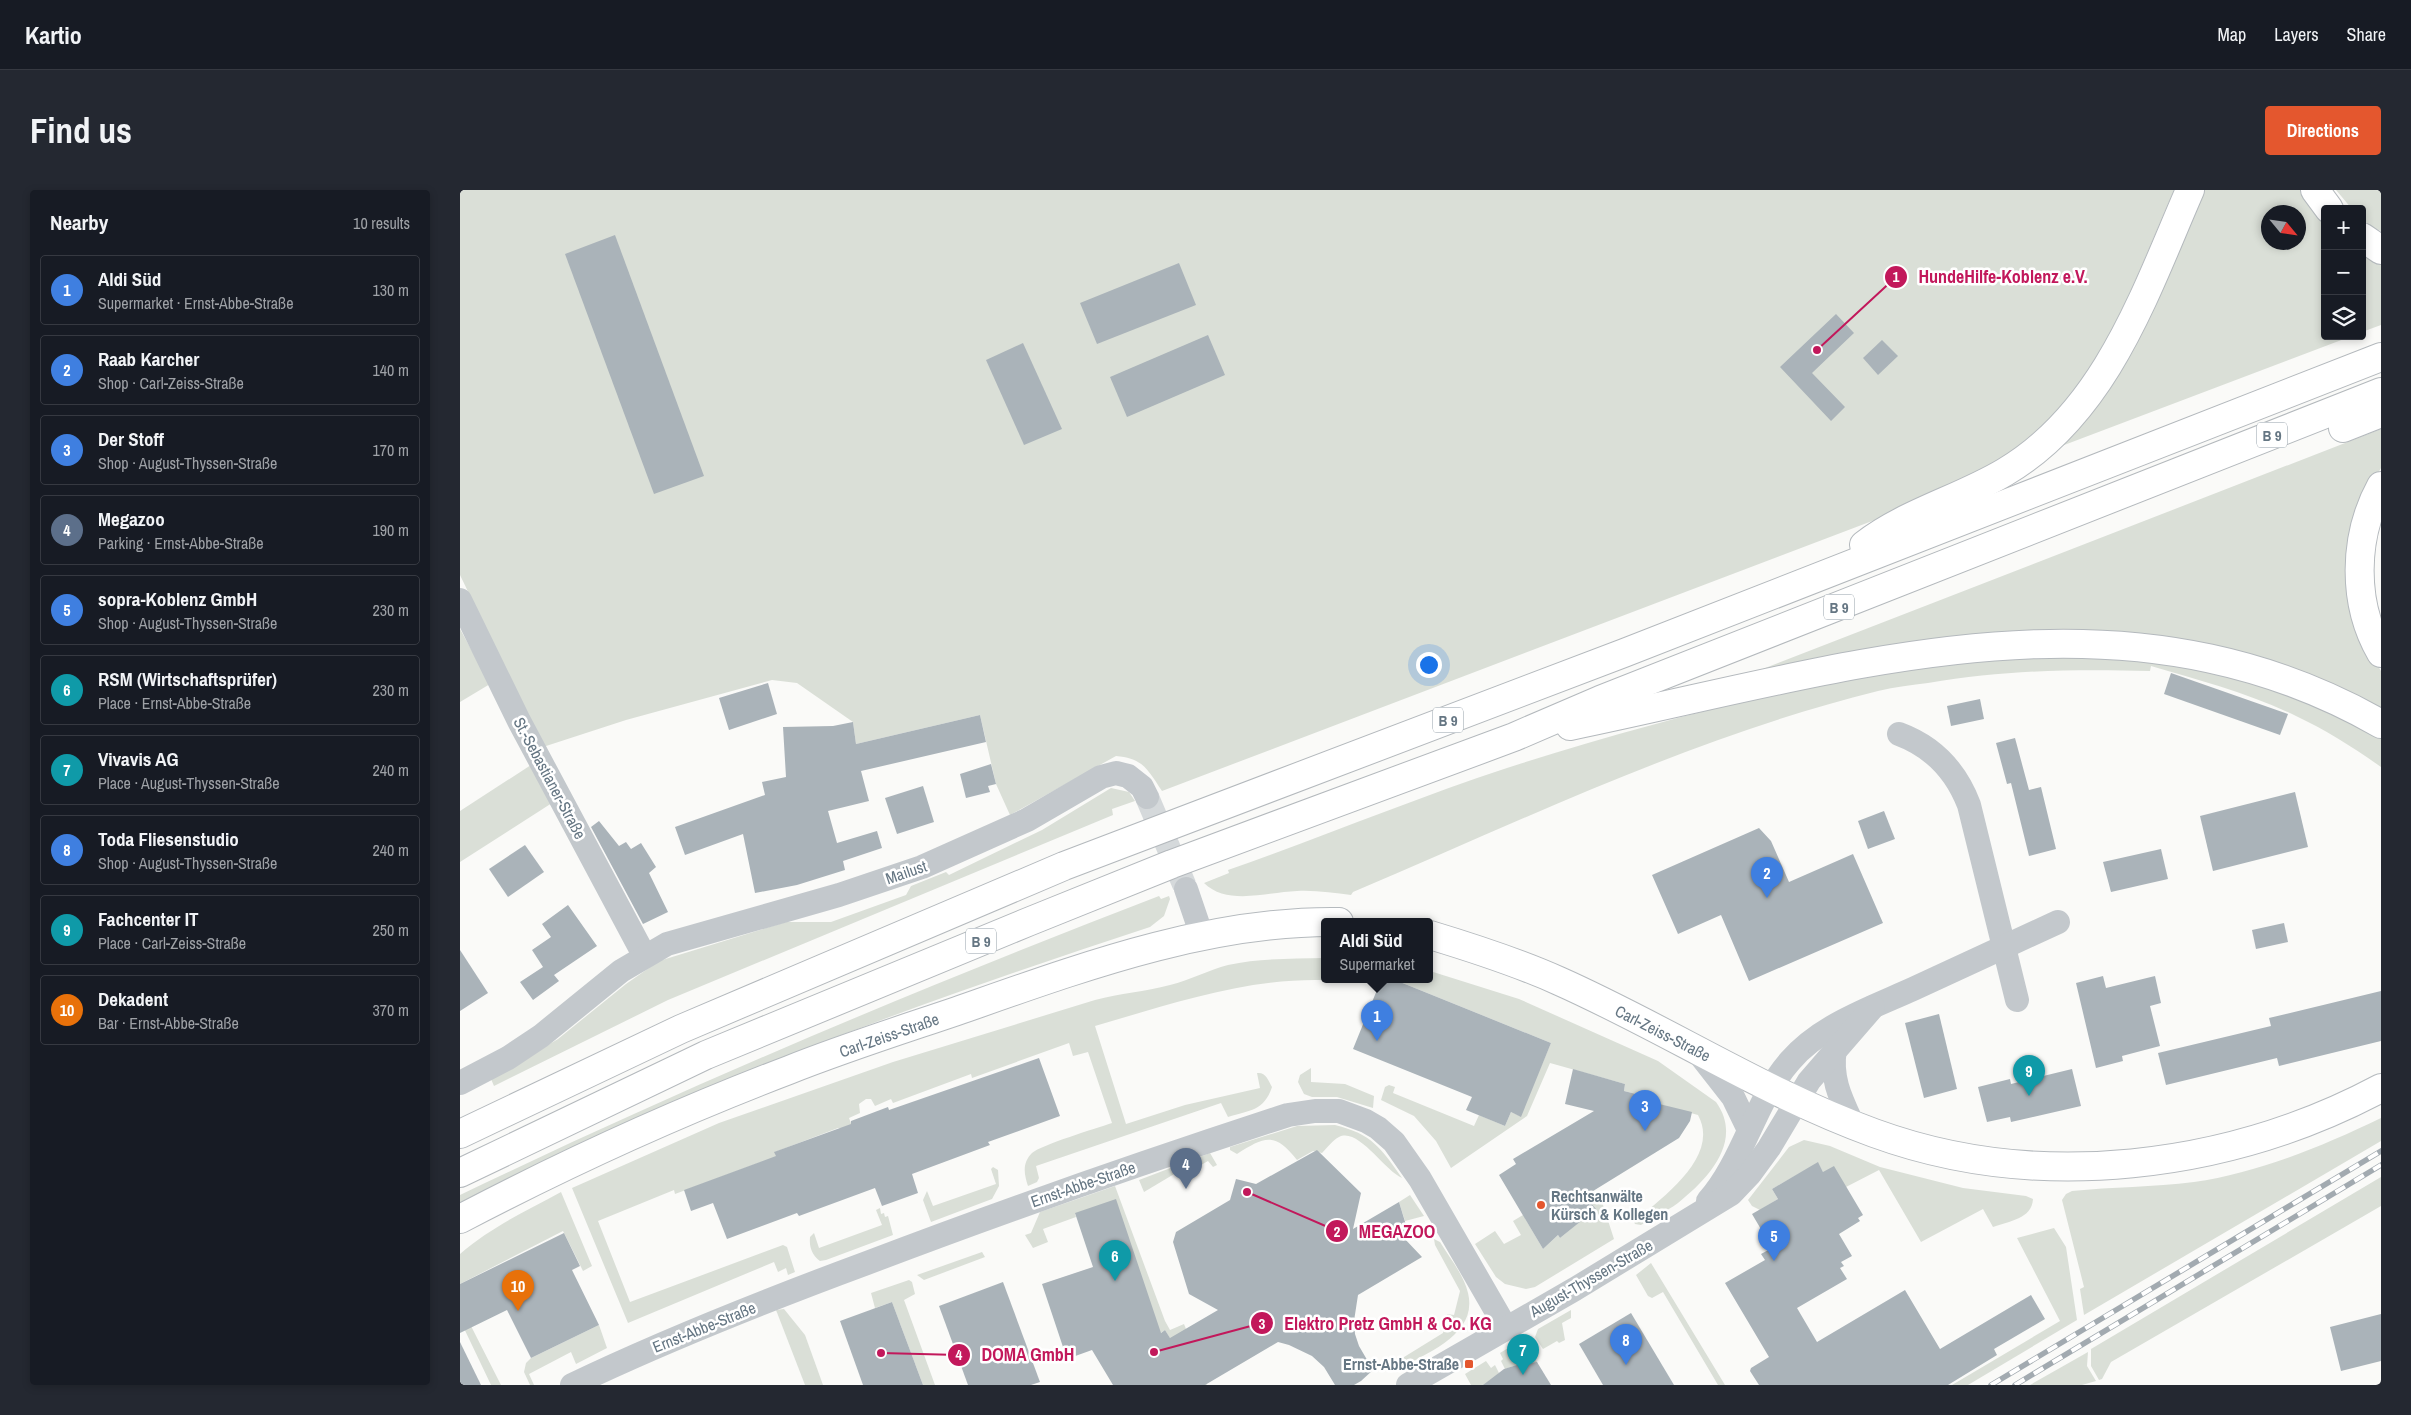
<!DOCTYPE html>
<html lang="en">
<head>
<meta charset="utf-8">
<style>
	:root { --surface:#171b24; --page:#242831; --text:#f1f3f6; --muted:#9ea1a6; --line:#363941; --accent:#e4572e }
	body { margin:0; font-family:"Archivo Narrow",sans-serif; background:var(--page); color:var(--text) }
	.controls { position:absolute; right:15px; top:15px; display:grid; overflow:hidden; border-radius:5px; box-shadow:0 2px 8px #0003 }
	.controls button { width:45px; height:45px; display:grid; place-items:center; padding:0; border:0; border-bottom:1px solid var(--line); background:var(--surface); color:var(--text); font:25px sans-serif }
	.compass { position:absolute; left:1801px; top:15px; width:45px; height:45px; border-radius:50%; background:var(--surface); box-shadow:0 2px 8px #0003; rotate:119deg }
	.you { position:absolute; left:968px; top:474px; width:18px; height:18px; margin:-12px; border:4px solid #fff; border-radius:50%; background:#1a73e8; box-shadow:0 0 0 8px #1a73e833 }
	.badge { display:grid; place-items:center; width:32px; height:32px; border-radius:50%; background:var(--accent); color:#fff; font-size:16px; font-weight:700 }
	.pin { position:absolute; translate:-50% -41px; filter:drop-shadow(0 1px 2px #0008) }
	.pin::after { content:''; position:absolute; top:26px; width:18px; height:15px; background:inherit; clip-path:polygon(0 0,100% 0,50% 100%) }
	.popup { position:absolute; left:861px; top:728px; width:112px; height:65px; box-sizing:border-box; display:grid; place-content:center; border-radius:5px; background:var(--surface); filter:drop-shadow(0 1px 4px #0005); font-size:16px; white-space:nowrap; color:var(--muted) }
	.popup b { font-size:19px; color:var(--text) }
	.popup::after { content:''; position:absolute; left:50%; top:100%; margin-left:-10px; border:10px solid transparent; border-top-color:var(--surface) }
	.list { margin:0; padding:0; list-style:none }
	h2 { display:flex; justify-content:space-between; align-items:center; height:65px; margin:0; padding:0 20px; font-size:21px }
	h2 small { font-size:16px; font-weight:400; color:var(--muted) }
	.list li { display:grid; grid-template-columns:32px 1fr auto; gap:15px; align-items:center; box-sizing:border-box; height:70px; margin:0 10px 10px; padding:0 10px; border:1px solid var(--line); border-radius:5px }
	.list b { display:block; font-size:19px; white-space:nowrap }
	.list p { margin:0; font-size:16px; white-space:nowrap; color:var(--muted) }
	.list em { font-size:16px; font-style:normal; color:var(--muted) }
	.icon { flex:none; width:28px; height:28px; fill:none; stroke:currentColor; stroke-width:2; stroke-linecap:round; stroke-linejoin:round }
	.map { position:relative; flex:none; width:1921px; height:1195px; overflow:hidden; border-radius:5px }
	header { display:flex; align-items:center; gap:30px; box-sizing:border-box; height:70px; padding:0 25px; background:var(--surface); border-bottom:1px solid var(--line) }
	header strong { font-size:24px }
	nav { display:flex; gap:28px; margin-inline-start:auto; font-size:18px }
	.intro { display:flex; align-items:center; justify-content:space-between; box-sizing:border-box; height:120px; padding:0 30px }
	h1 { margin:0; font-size:35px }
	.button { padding:12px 22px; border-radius:5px; background:var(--accent); color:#fff; font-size:18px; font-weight:700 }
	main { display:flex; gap:30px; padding:0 30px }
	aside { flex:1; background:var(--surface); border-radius:5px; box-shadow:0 2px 8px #0003 }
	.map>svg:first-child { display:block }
</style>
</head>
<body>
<header>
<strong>Kartio</strong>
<nav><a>Map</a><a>Layers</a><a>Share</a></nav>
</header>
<div class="intro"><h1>Find us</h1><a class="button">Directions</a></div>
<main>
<aside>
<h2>Nearby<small>10 results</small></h2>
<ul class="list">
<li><span class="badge" style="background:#3f7fe0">1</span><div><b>Aldi Süd</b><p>Supermarket · Ernst-Abbe-Straße</p></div><em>130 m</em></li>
<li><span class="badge" style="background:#3f7fe0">2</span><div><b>Raab Karcher</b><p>Shop · Carl-Zeiss-Straße</p></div><em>140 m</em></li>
<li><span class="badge" style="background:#3f7fe0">3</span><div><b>Der Stoff</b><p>Shop · August-Thyssen-Straße</p></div><em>170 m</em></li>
<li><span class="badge" style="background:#5c6f8a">4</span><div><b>Megazoo</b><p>Parking · Ernst-Abbe-Straße</p></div><em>190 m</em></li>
<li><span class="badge" style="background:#3f7fe0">5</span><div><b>sopra-Koblenz GmbH</b><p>Shop · August-Thyssen-Straße</p></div><em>230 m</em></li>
<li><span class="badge" style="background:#0f9aa8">6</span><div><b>RSM (Wirtschaftsprüfer)</b><p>Place · Ernst-Abbe-Straße</p></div><em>230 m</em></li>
<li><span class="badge" style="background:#0f9aa8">7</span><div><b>Vivavis AG</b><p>Place · August-Thyssen-Straße</p></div><em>240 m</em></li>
<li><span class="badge" style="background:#3f7fe0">8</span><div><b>Toda Fliesenstudio</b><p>Shop · August-Thyssen-Straße</p></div><em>240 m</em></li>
<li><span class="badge" style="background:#0f9aa8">9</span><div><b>Fachcenter IT</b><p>Place · Carl-Zeiss-Straße</p></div><em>250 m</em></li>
<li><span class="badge" style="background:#e8710a">10</span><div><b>Dekadent</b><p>Bar · Ernst-Abbe-Straße</p></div><em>370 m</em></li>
</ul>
</aside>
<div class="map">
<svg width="1921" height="1195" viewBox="0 0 1921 1195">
	<rect width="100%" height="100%" fill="#fafaf8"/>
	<g fill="#dadfd7" fill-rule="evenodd">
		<path d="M0,0H1714C1676,87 1642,187 1568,251C1534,280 1488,297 1449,317L702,601C688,580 683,568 656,566L550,625L536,594L520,525L396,554L393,532L337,493L312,490L166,530L83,557L0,385Z"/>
		<path d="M1737,0H1843L1865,29V146H1892L1591,260ZM1808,22H1838V52H1808Z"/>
		<polygon points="1876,0 1921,0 1921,41 1911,37 1902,28 1902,19 1892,19"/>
		<polygon points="1902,61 1921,70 1921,135 1902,142"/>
		<polygon points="1921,239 1921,278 1914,290 1908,459 1921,481 1921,521 1836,479 1766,458 1703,446 1582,441 1460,450 1295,482"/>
		<polygon points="0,439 30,494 0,512"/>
		<path d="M1570,465L1685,469L1807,496L1898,536L1921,548V577C1894,558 1866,540 1836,526C1791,504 1739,490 1691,476L1690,481C1613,479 1545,480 1468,493C1452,495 1435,497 1418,501C1236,546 1065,629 893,702L891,705C874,703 855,700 837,701C808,702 767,716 744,693L769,683L768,680C862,647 953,609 1047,578C1174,537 1305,503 1437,479C1480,471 1526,470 1570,465Z"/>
		<polygon points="71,575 92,613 0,672 0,621"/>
		<polygon points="651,598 669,602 675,611 652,619 653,625 208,810 34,896 31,889 98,849 166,794 199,771 326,732 371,732 446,705 451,696 486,682 489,685 582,640"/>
		<path d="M699,706L701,709L709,706L710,709L704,726L690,737C453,815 222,898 0,1013V1005C229,895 462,797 699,706Z"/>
		<path d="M864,768V790C785,788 711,814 635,836L666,934L725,915L800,898L797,883C806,882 808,890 812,897C804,921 790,920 768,927L761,913L576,976L579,988L577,992L568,996C564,984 562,973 572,963C581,955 637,938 652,933L628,862L613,866L609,853L512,888L511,884L433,913L431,909L415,916L411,909H406L399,914L400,923L389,928L393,939L378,938L315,962L318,971L301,972L215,1004L214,1000L138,1031L170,1112L323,1055L327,1057L335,1082L328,1085L326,1078L318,1082L314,1072L168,1133L112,998L259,933L433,872L635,810C660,803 685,802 710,795C730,790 749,780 768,775C800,768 832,769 864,768Z"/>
		<path d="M970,781L1059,809L1198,871L1256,912C1284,951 1248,989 1218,1013C1206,1022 1193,1027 1181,1035L1175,1034L1174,1032C1201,1008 1261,967 1238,925L1183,910L1184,906L1164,901L1165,894L1090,873L1067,926L991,978L976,951L954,926L921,910L925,897L929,895L935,897L933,903L1014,936L1019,925L1045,936L1051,922L1060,926L1091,853L935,790H970Z"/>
		<polygon points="851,878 851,892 885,894 914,906 913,918 877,907 852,907 844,904 838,892 840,885"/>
		<path d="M1921,928V951L1624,1125L1620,1099L1624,1097L1602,1010L1606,1004L1612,1001C1652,997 1693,997 1734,992C1798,983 1863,956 1921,928Z"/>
		<path d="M875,935C912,944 921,958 942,988C924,980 898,937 879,947C873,950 867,958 862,963L853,961L837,970C815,942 805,946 777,964L770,960V957L837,936Z"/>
		<path d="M1344,950L1370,956L1420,977L1503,998L1566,1006L1573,1009C1572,1029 1549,1031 1533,1037L1523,1019L1461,1052L1419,980L1386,997L1363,982L1358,973L1312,999L1318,1009L1300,1020L1292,1016L1288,1010L1329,957Z"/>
		<polygon points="750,963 757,975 753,977 748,971 734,979 731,974 684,1002 679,990"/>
		<polygon points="533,977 538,980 539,996 532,1009 471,1032 463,1010 467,1001 473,1016 536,994 531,979"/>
		<polygon points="1921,987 1921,1016 1651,1172 1642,1189 1639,1190 1631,1176 1631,1159"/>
		<polygon points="655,996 705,1131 710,1140 724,1134 726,1139 718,1150 747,1195 738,1195 705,1140 696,1146 615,1023 616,1027 583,1039 588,1052 573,1058 565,1045 571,1043 580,1022"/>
		<path d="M101,1002L132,1076L123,1081L103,1041L0,1094V1064C31,1037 66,1021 101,1002Z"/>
		<polygon points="950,1005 964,1026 945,1031 939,1012"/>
		<polygon points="1133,1011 1142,1012 1154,1049 1075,1097 1066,1099 1045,1094 1036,1087 1015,1054 1035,1041 1044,1054 1061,1045 1053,1031 1063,1025 1083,1059 1098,1045 1100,1048 1135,1019 1130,1013"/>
		<path d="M420,1018L421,1024L424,1023L425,1027L428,1026L433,1045L366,1070L360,1071C352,1065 349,1057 350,1047L354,1043L359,1058L422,1035L416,1020Z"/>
		<polygon points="1594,1038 1606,1057 1617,1130 1508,1195 1492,1195 1600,1131 1557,1048"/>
		<path d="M974,1049L980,1052C989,1067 1004,1085 1008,1103C1018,1144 968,1162 939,1179H933L924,1173L936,1172L983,1143L987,1124L994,1125L1000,1101L975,1055Z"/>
		<polygon points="522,1062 525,1067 464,1090 457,1085"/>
		<polygon points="1191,1073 1265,1195 1258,1195 1203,1102 1192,1108 1188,1106 1176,1085"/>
		<polygon points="449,1090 452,1092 455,1104 444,1110 475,1195 463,1195 432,1112 415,1118 411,1103"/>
		<polygon points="0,1097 11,1136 41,1195 31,1195 0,1130"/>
		<polygon points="324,1119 345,1145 363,1195 345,1195 316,1120"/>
		<polygon points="1111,1120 1111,1128 1102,1133 1105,1150 1099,1153 1097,1151 1083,1159 1075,1147 1078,1139"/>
		<polygon points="139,1135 147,1158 116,1174 111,1162 69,1184 74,1195 70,1195 64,1182 66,1173 71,1168"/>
		<polygon points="1063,1149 1077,1172 1060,1174 1045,1179 1041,1171 1043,1169 1040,1163"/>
		<polygon points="1628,1162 1627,1176 1636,1191 1622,1195 1570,1195"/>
		<polygon points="1026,1171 1031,1178 1035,1175 1039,1183 1027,1195 1011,1195 1005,1184"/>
	</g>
	<g fill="#aab3b9">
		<polygon points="155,45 244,286 194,304 105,64"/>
		<polygon points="719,73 736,115 637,154 620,113"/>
		<polygon points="1376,124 1394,143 1352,183 1385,217 1371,231 1320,177"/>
		<polygon points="748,145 765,185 667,227 650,187"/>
		<polygon points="1422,150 1438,166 1418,185 1403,168"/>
		<polygon points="563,153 602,239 564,255 526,170"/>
		<polygon points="1711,483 1828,524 1820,545 1704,504"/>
		<polygon points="308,493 317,524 269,540 259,508"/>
		<polygon points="1520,509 1524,529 1491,536 1487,516"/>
		<polygon points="520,525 526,552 401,581 409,611 368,621 377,653 417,641 422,658 383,671 385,680 337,695 295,703 283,644 225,665 215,637 305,605 302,592 326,587 323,537 373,536 393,532 396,554"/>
		<polygon points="1555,548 1569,600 1581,597 1596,659 1569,666 1551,593 1547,594 1536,553"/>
		<polygon points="531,574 536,594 528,596 530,602 506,608 500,584"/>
		<polygon points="463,596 474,632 437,644 425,608"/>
		<polygon points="1835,602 1848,657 1753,681 1740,626"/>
		<polygon points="1424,621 1435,649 1408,659 1398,631"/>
		<polygon points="139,631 159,656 166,652 171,659 181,653 196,677 189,683 208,722 183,734 131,637"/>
		<polygon points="1299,638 1311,651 1329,692 1393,664 1423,733 1289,791 1261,725 1218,744 1192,685"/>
		<polygon points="65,655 84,682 48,707 29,679"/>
		<polygon points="1701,659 1708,689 1651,702 1643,672"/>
		<polygon points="108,715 137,756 94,785 99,791 73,810 60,792 83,777 72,760 91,747 82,734"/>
		<polygon points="1824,733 1828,752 1796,759 1792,740"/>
		<polygon points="0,760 28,803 0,821"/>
		<polygon points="1643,786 1646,798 1695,786 1701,813 1690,816 1700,856 1662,866 1663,871 1636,878 1616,793"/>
		<polygon points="921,790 935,790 1091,853 1061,927 1051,922 1045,936 1006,920 1012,907 893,859"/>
		<polygon points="1921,801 1921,851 1819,876 1817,868 1706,895 1698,863 1811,836 1809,828"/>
		<polygon points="1479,824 1497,899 1464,908 1445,833"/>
		<polygon points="579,868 600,926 528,952 530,955 452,984 458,1003 422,1016 415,998 339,1026 337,1023 267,1049 253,1013 231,1021 224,1000 316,966 314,962 391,934 391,931 428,917 429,920"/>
		<polygon points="1113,879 1165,894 1164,901 1184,906 1183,910 1232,922 1230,931 1219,948 1125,1006 1136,1019 1100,1048 1098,1045 1083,1059 1039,985 1056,974 1053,969 1134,921 1105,914"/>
		<polygon points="1612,879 1621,916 1551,932 1550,927 1527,932 1518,897 1550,889 1551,894"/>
		<polygon points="857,960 901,1003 893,1039 939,1012 946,1035 943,1047 962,1067 898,1105 894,1131 895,1144 899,1156 913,1180 901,1191 894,1195 875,1195 864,1177 852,1166 829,1155 818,1152 745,1195 653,1195 632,1160 607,1169 582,1094 633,1077 615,1023 656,1009 701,1143 705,1140 710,1148 758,1120 729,1104 713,1052 716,1042 770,1010 776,989 796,994"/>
		<polygon points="1358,972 1363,982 1374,976 1403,1025 1398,1028 1400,1031 1379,1044 1392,1066 1381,1072 1384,1076 1380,1078 1387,1089 1337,1118 1357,1152 1445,1100 1480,1159 1571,1105 1585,1129 1534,1159 1537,1165 1488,1195 1299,1195 1290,1181 1291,1178 1309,1167 1265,1093 1305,1070 1301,1064 1312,1058 1292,1024 1318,1009 1312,999"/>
		<polygon points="104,1043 120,1076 112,1080 139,1135 71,1168 47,1120 0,1143 0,1094"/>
		<polygon points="543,1092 580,1192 571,1195 508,1195 479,1116"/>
		<polygon points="432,1112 463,1195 403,1195 380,1131"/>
		<polygon points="1171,1123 1214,1195 1143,1195 1119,1154"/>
		<polygon points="1921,1124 1921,1171 1881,1181 1870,1137"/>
		<polygon points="0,1152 21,1195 0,1195"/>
		<polygon points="1077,1172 1091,1195 1023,1195 1044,1179 1060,1174"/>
	</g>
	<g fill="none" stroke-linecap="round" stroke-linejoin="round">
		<polyline stroke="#d5d9db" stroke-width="24" stroke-dasharray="24 12" stroke-linecap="butt" points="687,607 726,699"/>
		<g stroke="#b5babe" stroke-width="30">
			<g id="major">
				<path d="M970,745C1013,758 1057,772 1099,791C1205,838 1304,903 1414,943C1578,1003 1769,979 1921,898"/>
				<path d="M0,1029C107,973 216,923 329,880C384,858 441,840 497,821C620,778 748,730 879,732"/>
			</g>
		</g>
		<g stroke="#b4b9bd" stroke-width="30">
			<g id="highway">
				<polyline points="1855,0 1869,19"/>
				<polyline points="1902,47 1921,60"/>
				<polyline points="1883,238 1921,223"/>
				<path d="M1921,296C1893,347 1892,413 1921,463"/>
				<path d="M1404,355C1445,323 1500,309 1545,282C1646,222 1685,103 1730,0"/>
				<path d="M1110,536C1383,480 1658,384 1921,534"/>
				<polyline points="0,944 221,839 604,676 1164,463 1921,167"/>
				<polyline points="0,983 246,865 568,732 712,674 1054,547 1140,510 1921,202"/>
			</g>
		</g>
		<g stroke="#c3c8cc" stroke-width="24">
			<polyline points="0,410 59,531 184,765"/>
			<path d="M1439,544C1474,557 1496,581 1509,615L1557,810"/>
			<polyline points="726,699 742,746"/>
			<path d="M1375,859C1370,888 1381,909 1393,935"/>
			<polyline points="1237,861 1273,907 1289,940"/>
			<polyline points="0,893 48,868 81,846 161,781 207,754 379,705 462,677 567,630 641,587 656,583 668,586 682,597 687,607"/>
			<path d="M1248,1011C1284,970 1294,912 1330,871C1361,835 1411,818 1453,799C1501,777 1550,754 1598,732"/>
			<path d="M112,1195C208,1149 307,1110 407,1073C546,1020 687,971 828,925L855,921H879L906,931L918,938L934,952L960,989L1046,1138"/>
			<polyline points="948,1195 1115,1099 1271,1004 1290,984 1309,958 1349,891 1413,817"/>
		</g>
		<use href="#major" stroke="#fff" stroke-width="28"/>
		<use href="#highway" stroke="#fff" stroke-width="28"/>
		<g stroke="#a2aab0" stroke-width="5.5">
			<g id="rail">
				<polyline points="1531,1195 1921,961"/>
				<polyline points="1555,1195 1921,975"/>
			</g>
		</g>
		<use href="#rail" stroke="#fff" stroke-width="4" stroke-dasharray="11" stroke-linecap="butt"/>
	</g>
	<g fill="#e4572e" stroke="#fff" stroke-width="2">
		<circle cx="1081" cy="1015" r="5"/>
		<rect x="1004" y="1169" width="10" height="10" rx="2.5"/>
	</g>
	<g text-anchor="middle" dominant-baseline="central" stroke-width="5" stroke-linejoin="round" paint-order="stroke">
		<g fill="#fff" stroke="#939fa8" stroke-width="1">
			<rect x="1797" y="232.5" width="30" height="25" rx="4"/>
			<rect x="1364" y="404.5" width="30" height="25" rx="4"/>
			<rect x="973" y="517.5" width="30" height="25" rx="4"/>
			<rect x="506" y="738.5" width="30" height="25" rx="4"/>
		</g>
		<g font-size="15" font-weight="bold" fill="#657683">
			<text x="1812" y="245">B 9</text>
			<text x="1379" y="417">B 9</text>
			<text x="988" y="530">B 9</text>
			<text x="521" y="751">B 9</text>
		</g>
		<g font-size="16" fill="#657683" stroke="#fff">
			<text transform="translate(90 588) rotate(62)">St.-Sebastianer-Straße</text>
			<text transform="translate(446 682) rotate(-19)">Mailust</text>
			<text transform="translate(1203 843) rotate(27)">Carl-Zeiss-Straße</text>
			<text transform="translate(429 845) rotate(-19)">Carl-Zeiss-Straße</text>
			<text transform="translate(623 994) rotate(-19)">Ernst-Abbe-Straße</text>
			<text transform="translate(1131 1088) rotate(-30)">August-Thyssen-Straße</text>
			<text transform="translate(244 1137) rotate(-22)">Ernst-Abbe-Straße</text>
		</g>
		<g font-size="16" font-weight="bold" fill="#657683" stroke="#fff" text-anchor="start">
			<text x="1091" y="1006">Rechtsanwälte<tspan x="1091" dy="18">Kürsch &amp; Kollegen</tspan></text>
			<text x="999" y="1174" text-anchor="end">Ernst-Abbe-Straße</text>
		</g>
	</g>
	<path fill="none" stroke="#c2185b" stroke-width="2" d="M1357 160L1436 87M787 1002L877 1041M694 1162L802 1133M421 1163L499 1165"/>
	<g fill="#c2185b" stroke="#fff" stroke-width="2">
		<circle cx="1357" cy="160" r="5"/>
		<circle cx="787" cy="1002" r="5"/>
		<circle cx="694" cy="1162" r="5"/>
		<circle cx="421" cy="1163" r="5"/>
		<circle cx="1436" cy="87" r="12"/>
		<circle cx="877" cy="1041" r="12"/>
		<circle cx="802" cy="1133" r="12"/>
		<circle cx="499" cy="1165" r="12"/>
	</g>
	<g font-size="15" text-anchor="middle" font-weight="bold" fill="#fff">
		<text x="1436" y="92">1</text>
		<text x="877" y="1047">2</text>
		<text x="802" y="1139">3</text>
		<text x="499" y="1170">4</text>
	</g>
	<g font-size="18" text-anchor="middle" font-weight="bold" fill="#c2185b" stroke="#fff" stroke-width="5" stroke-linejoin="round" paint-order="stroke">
		<text x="1543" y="93">HundeHilfe-Koblenz e.V.</text>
		<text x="937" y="1048">MEGAZOO</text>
		<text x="928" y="1140">Elektro Pretz GmbH &amp; Co. KG</text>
		<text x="568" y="1171">DOMA GmbH</text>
	</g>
</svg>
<div class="controls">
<button>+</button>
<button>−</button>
<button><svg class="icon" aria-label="layers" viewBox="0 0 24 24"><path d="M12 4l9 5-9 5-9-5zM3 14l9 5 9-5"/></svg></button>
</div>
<svg class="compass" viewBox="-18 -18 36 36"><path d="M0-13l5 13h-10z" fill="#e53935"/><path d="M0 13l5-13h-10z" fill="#9ea1a6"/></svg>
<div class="you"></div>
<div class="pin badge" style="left:917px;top:851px;background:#3f7fe0">1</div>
<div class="popup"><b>Aldi Süd</b>Supermarket</div>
<div class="pin badge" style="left:1307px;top:708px;background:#3f7fe0">2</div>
<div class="pin badge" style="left:1185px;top:941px;background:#3f7fe0">3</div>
<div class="pin badge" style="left:726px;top:999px;background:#5c6f8a">4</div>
<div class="pin badge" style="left:1314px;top:1071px;background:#3f7fe0">5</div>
<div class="pin badge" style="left:655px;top:1091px;background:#0f9aa8">6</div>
<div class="pin badge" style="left:1063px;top:1185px;background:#0f9aa8">7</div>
<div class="pin badge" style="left:1166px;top:1175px;background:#3f7fe0">8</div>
<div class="pin badge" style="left:1569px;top:906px;background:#0f9aa8">9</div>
<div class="pin badge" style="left:58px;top:1121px;background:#e8710a">10</div>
</div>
</main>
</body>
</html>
